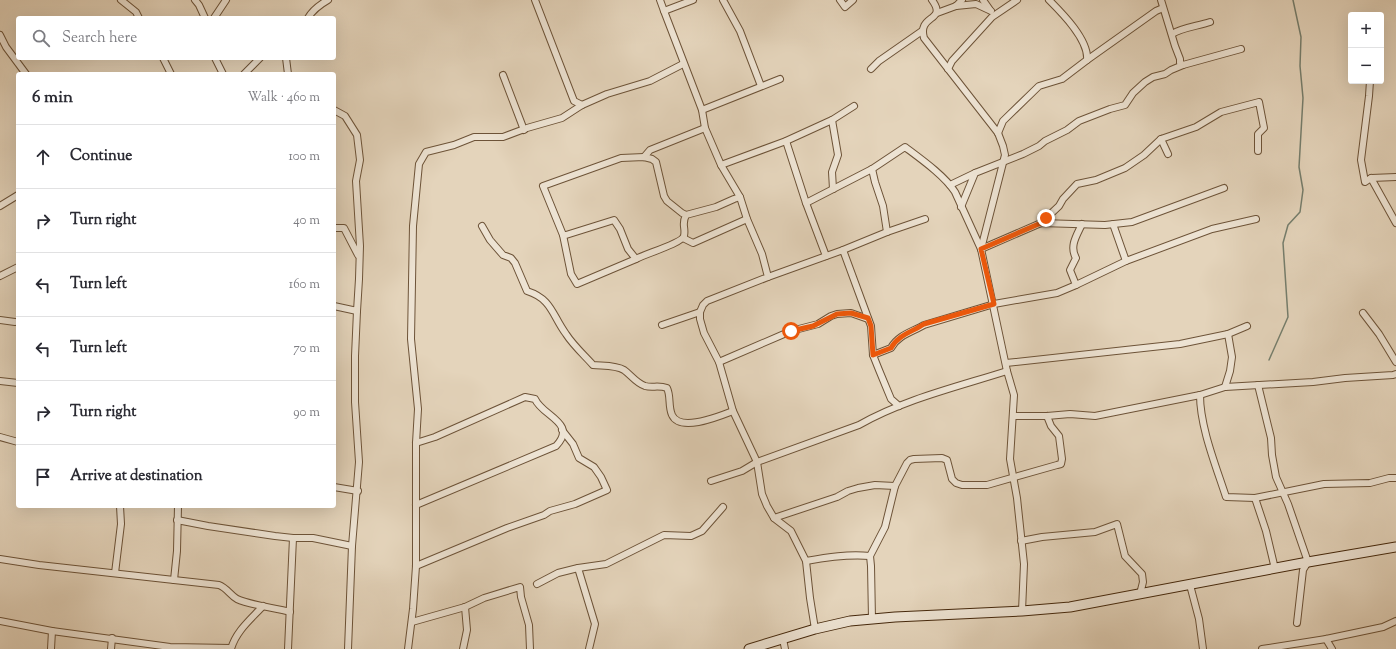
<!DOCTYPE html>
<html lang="en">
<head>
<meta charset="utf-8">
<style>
	:root { --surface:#fff; --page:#f7f7f7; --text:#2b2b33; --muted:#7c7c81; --line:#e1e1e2 }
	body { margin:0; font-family:"Sorts Mill Goudy",serif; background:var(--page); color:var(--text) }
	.controls { position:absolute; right:12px; top:12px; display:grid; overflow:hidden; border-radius:4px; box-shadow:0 4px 16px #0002 }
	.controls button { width:36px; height:36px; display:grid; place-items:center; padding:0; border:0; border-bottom:1px solid var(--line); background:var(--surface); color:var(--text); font:20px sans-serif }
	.stop { position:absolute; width:12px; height:12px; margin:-9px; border:3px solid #ea580c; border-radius:50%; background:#fff }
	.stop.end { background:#ea580c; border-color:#fff; box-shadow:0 1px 4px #0008 }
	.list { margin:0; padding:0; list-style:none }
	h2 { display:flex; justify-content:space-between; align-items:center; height:52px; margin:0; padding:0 16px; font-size:17px }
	h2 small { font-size:13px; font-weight:400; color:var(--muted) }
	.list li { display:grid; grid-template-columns:26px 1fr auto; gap:12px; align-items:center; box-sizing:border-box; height:64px; padding:0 16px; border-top:1px solid var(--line) }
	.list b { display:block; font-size:15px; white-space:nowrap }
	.list em { font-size:13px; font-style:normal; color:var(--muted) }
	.icon { flex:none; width:22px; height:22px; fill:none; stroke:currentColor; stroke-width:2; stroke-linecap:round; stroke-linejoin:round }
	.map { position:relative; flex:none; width:1396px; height:649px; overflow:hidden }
	.search { position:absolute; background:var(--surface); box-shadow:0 4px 16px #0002; left:16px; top:16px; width:320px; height:44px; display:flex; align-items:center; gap:10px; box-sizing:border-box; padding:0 14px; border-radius:4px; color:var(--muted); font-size:15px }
	.panel { position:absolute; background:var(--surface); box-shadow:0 4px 16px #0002; left:16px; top:72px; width:320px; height:436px; border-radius:4px }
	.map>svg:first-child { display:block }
</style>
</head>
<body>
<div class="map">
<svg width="1396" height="649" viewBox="0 0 1396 649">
	<rect width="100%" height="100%" fill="#e4d4bb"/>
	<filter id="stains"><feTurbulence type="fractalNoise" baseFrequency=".005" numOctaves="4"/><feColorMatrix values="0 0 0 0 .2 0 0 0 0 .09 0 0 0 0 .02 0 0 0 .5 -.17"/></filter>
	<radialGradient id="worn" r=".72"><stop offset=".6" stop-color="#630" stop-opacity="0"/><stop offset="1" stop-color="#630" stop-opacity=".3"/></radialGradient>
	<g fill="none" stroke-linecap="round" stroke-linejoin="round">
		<polyline stroke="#757e6d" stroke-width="1.5" points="1269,360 1288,317 1283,243 1288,225 1300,212 1303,190 1299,167 1303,98 1300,66 1301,37 1293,0"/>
		<g stroke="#6d5338" stroke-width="8">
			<g id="minor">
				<polyline points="121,0 136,12 139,18"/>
				<polyline points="195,0 199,5 205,18"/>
				<polyline points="535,0 574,101 582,105"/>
				<polyline points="660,0 664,11"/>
				<polyline points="693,0 664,11 702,110 705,128 721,165 740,197 747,219 762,254 768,277 707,301 703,305 700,312 700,319 704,333 719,362 733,411 757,462 762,494 767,506 774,518 791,531 806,561 810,598 815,629"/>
				<polyline points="723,0 740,31 761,86"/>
				<polyline points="840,0 845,7 853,0"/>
				<path d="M932,0C948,22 917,14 924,38L998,133L1003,146L1005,155L981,249"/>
				<polyline points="983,0 990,10"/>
				<polyline points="956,6 976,4 991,11"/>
				<polyline points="937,13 956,6 962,0"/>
				<polyline points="214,18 226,0"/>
				<path d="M308,18C312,11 321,4 328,0"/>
				<path d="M1172,34C1181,28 1198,26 1210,22"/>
				<polyline points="0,35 6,47 26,74"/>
				<polyline points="163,58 171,74"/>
				<polyline points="215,58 223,74"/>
				<polyline points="286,58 288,74"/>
				<polyline points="1087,60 1156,11 1163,8"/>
				<polyline points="1183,65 1241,49"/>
				<polyline points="871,69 879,61 922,31"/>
				<polyline points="948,69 952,61 992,17 1017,0"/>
				<polyline points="244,74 260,58"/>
				<polyline points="503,75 524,130"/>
				<polyline points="1370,81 1369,96 1361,160 1365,182 1371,178 1396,177"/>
				<polyline points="334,110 345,116 357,135 360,160 356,181 360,246 359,279 357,311 334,306"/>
				<polyline points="702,110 780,79"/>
				<polyline points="832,120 854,106"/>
				<path d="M998,133L1003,121L1039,86L1062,79L1087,60C1089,40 1062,13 1049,0"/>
				<polyline points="1161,139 1168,154"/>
				<polyline points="786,141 806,203 826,256"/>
				<polyline points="644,157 650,150 705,128"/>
				<polyline points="721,165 786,141 832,120 838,155 832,172 833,189"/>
				<polyline points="872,169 875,182 883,206 887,232"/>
				<polyline points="1371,178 1396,223"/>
				<polyline points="950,185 975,173"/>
				<path d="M806,203L872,169L905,147C921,159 945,176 955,192L981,249L1007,371L1014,395L1010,459L1017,498L1024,564L1022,611"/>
				<polyline points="0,206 18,195"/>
				<polyline points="961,207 975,173 1023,154 1039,146 1045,141 1067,130 1079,121 1110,109 1125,105 1133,93 1145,82 1153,77 1165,74 1171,70 1183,65 1180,63 1180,59 1175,46 1161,0"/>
				<path d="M686,215C681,225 686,227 684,236C682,243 645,254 636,259L628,249L620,229L614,220L566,235H563L543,186L621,158L644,157L652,159L656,162L664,196L667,201L682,213L686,215L716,207L734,199L740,197"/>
				<polyline points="1041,223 1059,206 1063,199 1077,184 1096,180 1125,168 1144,155 1161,139 1196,127 1221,112 1259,102 1264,128 1258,134 1258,151"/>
				<path d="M1082,224C1077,235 1069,246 1076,258L1070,270L1076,285L1126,261"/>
				<polyline points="1113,224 1126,261 1212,229 1256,219"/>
				<path d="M482,226L490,240L503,255L511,258L515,263L527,291C552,299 552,315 566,334C573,345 584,355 593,365C603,366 616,365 624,370C631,375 636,383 645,386C652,388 659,385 667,388C671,396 668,406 672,415C680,433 720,416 733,411"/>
				<polyline points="334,228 344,228 358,255"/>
				<polyline points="563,235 571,274 577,284 636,259"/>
				<polyline points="683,238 693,243 747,219"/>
				<polyline points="981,249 1041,223 1105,225 1132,222 1224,188"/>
				<polyline points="843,250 887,232 925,219"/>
				<polyline points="0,276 18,267"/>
				<polyline points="768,277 843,250 871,326 873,355 879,370 891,399 899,406"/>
				<polyline points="1363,313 1379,334 1396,362"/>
				<polyline points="0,320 15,322"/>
				<polyline points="662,325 700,312"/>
				<path d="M873,355L891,348C898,335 912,332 924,325L994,304L1057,293L1076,285"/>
				<polyline points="719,362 791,331 818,324 831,316 837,314 851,313 868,319"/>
				<polyline points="1006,363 1180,344 1228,334 1247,326"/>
				<polyline points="0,381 18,383"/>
				<polyline points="1258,385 1271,438 1272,455 1276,477 1288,504 1308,562 1303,570 1297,623"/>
				<polyline points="1225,387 1230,371 1232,357 1228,334"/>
				<path d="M1200,395C1200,427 1216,466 1226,497L1255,498L1324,484L1370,483L1389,478H1396"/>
				<polyline points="1013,416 1047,416 1070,414 1095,416 1200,395 1225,387 1313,382 1345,378 1393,375 1396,374"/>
				<polyline points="0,437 18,442"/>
				<path d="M416,443L435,437L525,397L535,399C542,416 578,423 556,446L416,505"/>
				<path d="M711,481L742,471L757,462L859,425C905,399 957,387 1007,371"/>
				<polyline points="334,487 358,491"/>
				<polyline points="1255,498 1266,531 1275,569"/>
				<polyline points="774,518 837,497 848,491 858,488 875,485 895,486"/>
				<polyline points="177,520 208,526 275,536 293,538 313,538 352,546"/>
				<polyline points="1021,541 1042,537 1095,532 1117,524 1125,556 1142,574 1143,582 1140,594"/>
				<path d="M0,559L39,565L219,585C227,588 230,595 237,599C250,605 275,608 290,612"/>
				<path d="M806,561C828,557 848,554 870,556"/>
				<polyline points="416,566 507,528 544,515 550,511 575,504 607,490 601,477 594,467 579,458 573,444 562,430"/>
				<polyline points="578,568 595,624 589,649"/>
				<polyline points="115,573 121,524 120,506"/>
				<polyline points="174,580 177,551 178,506"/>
				<polyline points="537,584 558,573 578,568 606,564 664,535 691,536 702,531 723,507"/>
				<polyline points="1190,585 1199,619 1203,649"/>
				<polyline points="872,619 871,566 870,556 885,527 895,486 907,463 910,460 914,459 942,458 947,460 952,479 956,483 962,485 987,485 1057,465 1061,464 1062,459 1059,436 1051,426 1047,416"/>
				<polyline points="0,621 52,631 170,647 231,648"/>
				<polyline points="412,622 465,607 484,598 520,587 521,597 529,625 530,649"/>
				<polyline points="783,639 785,649"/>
				<polyline points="1326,639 1332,649"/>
				<polyline points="51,649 52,631"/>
				<polyline points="111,649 112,638"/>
				<path d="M231,649C236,631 251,619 263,606"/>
				<polyline points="288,649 293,538"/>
				<polyline points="348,649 352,546 359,462 355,402 355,356 357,311"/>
				<polyline points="408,649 413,609 416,566 416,443 418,409 411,339 413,226 419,164 426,152 454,145 474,137 503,137 527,128 562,118 582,105 607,94 650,81 683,64"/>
				<polyline points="463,649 467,630 465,607"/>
				<polyline points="1262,649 1326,639 1383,627 1396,621"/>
			</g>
		</g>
		<g stroke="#45280c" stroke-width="11">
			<polyline id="secondary" points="749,649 815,629 850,621 895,617 1022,611 1070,607 1308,562 1396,547"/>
		</g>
		<use href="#minor" stroke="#ede3d3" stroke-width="6"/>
		<use href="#secondary" stroke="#ede3d3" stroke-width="9"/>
	</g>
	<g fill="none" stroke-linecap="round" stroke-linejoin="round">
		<path stroke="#ea580c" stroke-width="5" d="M791,331L813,326L837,314L851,313L868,318L871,326L873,355L891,348C898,335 912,332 924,324L994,304L981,249L1041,223L1046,218"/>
	</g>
	<rect width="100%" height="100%" filter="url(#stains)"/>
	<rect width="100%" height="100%" fill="url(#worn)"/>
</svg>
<div class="controls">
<button>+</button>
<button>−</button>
</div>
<div class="stop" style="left:791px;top:331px"></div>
<div class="stop end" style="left:1046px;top:218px"></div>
<div class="search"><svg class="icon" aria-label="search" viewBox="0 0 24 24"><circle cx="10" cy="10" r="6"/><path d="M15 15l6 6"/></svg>Search here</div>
<section class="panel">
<h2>6 min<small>Walk · 460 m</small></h2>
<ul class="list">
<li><svg class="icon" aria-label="ahead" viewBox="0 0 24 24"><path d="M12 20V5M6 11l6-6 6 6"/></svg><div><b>Continue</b></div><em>100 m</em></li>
<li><svg class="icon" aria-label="right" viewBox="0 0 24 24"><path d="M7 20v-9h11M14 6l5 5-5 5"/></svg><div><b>Turn right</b></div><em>40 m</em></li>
<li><svg class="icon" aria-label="left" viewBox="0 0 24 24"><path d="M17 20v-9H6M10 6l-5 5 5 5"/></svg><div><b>Turn left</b></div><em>160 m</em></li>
<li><svg class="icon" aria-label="left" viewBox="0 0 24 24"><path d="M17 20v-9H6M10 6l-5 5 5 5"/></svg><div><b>Turn left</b></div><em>70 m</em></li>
<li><svg class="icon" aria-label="right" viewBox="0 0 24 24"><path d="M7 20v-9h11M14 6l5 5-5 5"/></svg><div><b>Turn right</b></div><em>90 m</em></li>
<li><svg class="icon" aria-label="arrive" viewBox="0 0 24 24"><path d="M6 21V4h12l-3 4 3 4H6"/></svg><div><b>Arrive at destination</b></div></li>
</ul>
</section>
</div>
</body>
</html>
